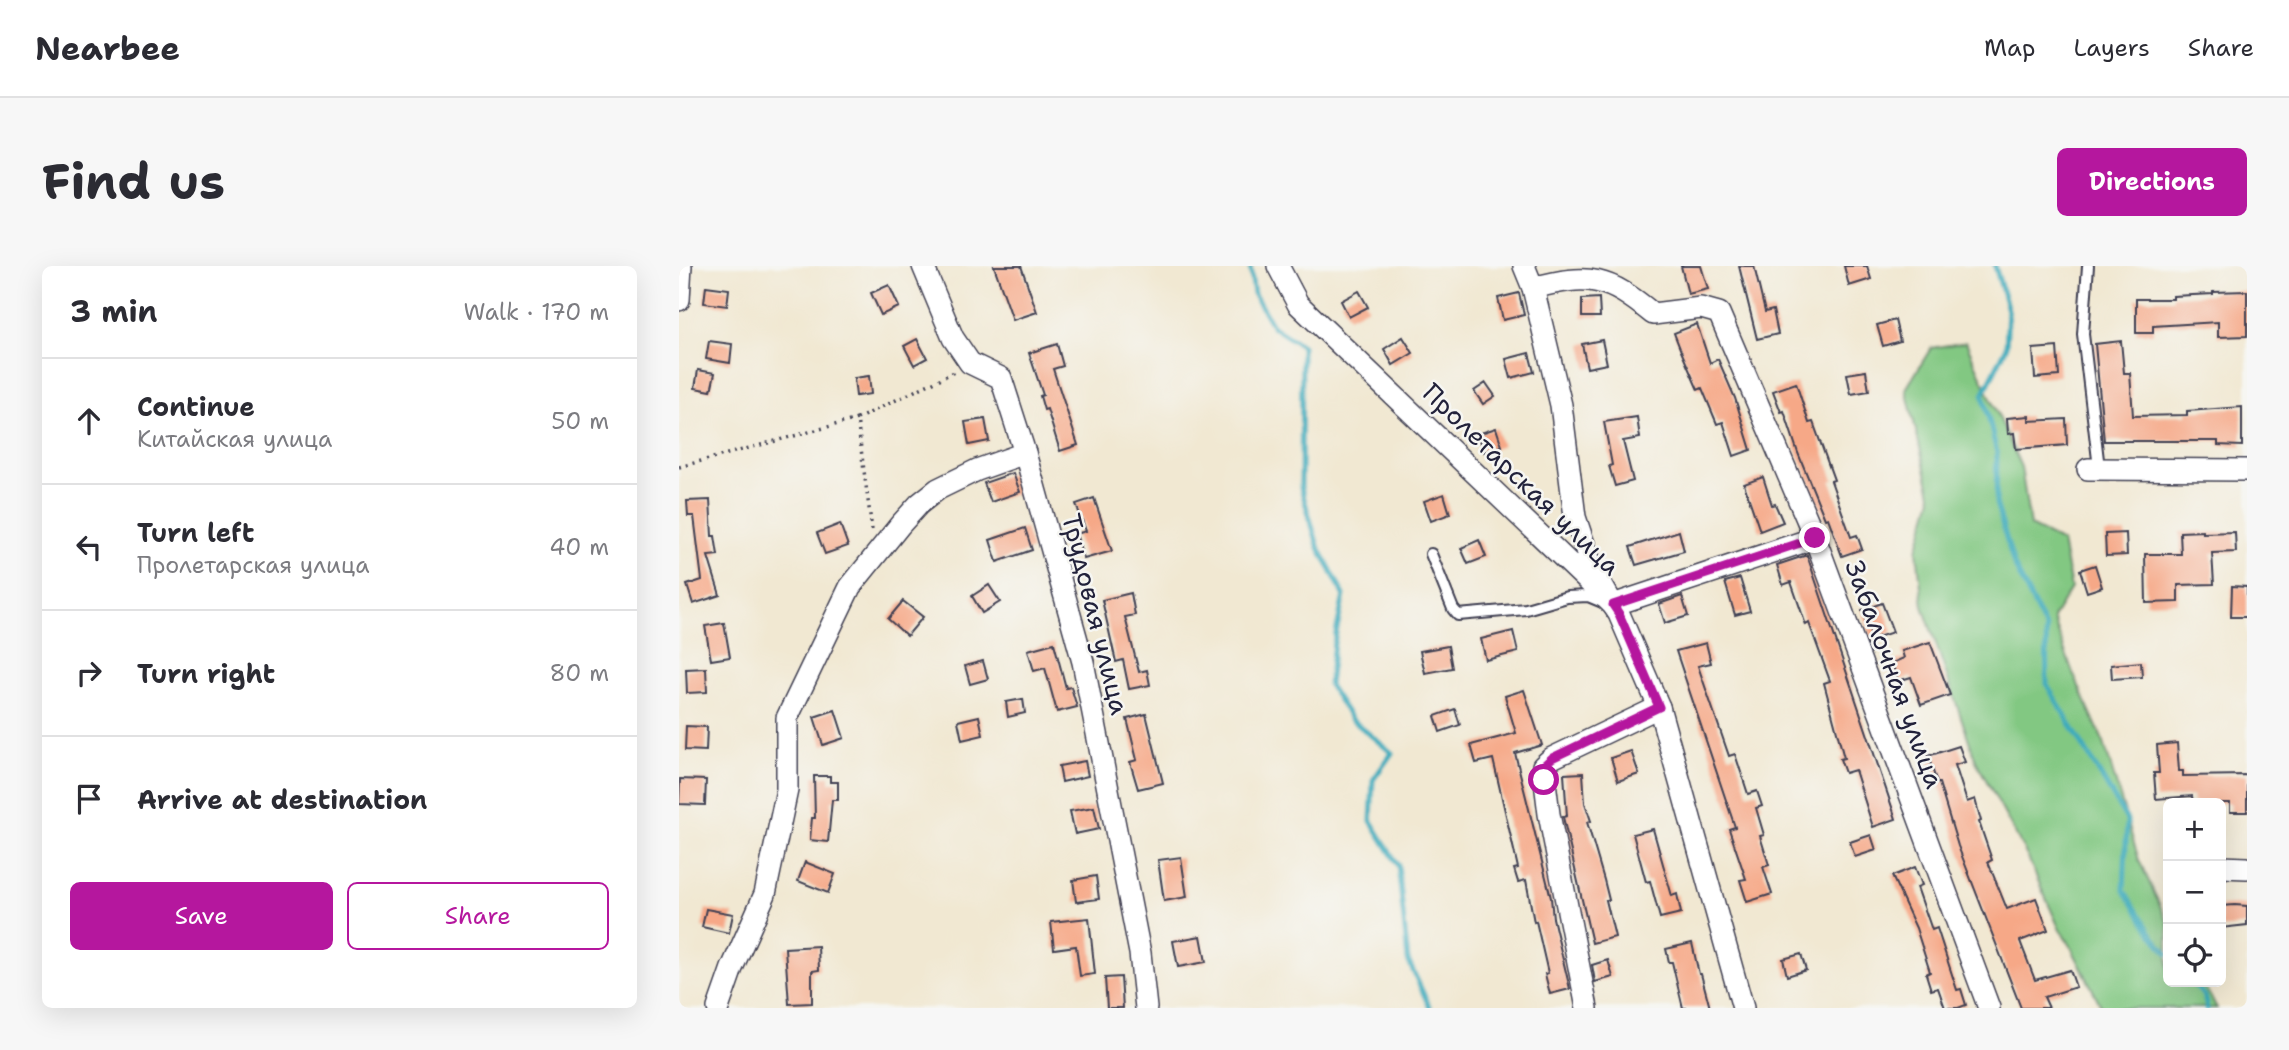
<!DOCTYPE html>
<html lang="en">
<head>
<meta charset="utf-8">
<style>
	:root { --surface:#fff; --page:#f7f7f7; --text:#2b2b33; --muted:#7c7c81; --line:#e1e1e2; --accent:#b5179e }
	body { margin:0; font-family:"Shantell Sans",sans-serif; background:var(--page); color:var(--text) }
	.controls { position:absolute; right:21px; bottom:21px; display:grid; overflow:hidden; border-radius:10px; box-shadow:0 7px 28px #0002 }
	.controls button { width:63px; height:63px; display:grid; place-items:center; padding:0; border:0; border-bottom:2px solid var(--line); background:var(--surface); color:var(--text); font:35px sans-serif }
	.stop { position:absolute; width:21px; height:21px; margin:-16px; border:5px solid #b5179e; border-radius:50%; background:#fff }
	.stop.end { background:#b5179e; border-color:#fff; box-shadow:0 2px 7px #0008 }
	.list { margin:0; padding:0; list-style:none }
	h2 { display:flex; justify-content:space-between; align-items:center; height:91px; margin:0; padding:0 28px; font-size:30px }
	h2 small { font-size:23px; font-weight:400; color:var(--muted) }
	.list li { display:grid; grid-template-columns:46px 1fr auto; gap:21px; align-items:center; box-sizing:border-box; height:126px; padding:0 28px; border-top:2px solid var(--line) }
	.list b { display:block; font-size:26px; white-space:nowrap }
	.list p { margin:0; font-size:23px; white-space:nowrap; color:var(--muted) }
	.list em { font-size:23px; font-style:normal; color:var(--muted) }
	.actions { display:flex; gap:14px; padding:21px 28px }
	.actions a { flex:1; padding:16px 0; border:2px solid var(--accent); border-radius:10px; text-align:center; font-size:24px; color:var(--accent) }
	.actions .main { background:var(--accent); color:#fff }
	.icon { flex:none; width:38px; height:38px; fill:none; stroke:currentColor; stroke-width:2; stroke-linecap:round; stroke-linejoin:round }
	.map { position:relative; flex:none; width:1568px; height:742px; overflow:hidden; border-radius:10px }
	header { display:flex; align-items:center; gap:42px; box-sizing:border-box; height:98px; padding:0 35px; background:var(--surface); border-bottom:2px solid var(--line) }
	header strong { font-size:33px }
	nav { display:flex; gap:38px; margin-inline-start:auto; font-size:24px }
	.intro { display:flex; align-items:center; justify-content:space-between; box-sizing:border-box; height:168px; padding:0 42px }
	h1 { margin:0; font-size:49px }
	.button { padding:18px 32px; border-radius:10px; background:var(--accent); color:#fff; font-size:24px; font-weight:700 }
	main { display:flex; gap:42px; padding:0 42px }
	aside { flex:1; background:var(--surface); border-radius:10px; box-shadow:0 7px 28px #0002 }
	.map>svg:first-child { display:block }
</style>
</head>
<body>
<header>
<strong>Nearbee</strong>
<nav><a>Map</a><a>Layers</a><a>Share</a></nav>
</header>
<div class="intro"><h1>Find us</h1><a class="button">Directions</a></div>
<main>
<aside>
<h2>3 min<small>Walk · 170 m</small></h2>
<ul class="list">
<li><svg class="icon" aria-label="ahead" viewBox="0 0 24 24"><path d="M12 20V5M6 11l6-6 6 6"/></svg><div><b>Continue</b><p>Китайская улица</p></div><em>50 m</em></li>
<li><svg class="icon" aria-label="left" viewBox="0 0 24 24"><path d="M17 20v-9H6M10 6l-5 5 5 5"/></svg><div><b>Turn left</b><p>Пролетарская улица</p></div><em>40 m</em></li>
<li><svg class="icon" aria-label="right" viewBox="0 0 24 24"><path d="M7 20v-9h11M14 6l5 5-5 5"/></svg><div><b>Turn right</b></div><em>80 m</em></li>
<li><svg class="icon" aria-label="arrive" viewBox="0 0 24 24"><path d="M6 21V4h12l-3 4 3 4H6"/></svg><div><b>Arrive at destination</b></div></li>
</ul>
<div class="actions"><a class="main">Save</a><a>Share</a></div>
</aside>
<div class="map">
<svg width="1568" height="742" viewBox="0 0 1568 742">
	<rect width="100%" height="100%" fill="#f6f6f2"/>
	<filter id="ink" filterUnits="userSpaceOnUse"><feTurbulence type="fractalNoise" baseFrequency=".0143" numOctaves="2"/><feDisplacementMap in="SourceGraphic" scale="14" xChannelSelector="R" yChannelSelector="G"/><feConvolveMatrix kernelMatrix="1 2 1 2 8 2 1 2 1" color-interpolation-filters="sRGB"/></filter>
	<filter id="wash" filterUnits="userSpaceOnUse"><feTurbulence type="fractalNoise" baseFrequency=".00686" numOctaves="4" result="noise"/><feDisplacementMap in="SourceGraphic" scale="28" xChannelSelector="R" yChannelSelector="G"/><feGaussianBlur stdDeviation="1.57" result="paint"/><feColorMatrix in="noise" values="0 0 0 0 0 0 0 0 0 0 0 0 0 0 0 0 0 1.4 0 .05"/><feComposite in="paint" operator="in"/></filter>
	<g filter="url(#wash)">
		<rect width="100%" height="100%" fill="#f1e8d2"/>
		<polygon fill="#82c882" stroke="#52755e" stroke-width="2" points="1287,76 1342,201 1351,260 1383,276 1392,322 1374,352 1394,407 1425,477 1460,594 1489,657 1489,716 1523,716 1538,742 1423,742 1389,675 1381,664 1349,592 1297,495 1244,340 1238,284 1253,232 1227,123 1252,82"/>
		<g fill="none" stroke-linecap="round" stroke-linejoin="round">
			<g stroke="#3eabbc" stroke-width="5">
				<polyline points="571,0 575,28 594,61 623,80 622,222 639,280 665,329 655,377 650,419 672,453 713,487 694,514 692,555 719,599 729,694 751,742"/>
				<polyline points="1316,0 1329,44 1327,82 1304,129 1318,187 1317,237 1335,299 1367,363 1368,419 1448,554 1445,624 1474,670 1489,688"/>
				<polyline points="1513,716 1525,730 1528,742"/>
			</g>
		</g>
		<g id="blocks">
			<g fill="#f6a887">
				<polygon points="315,0 342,0 358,46 334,54"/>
				<polygon points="1002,0 1022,0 1029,23 1009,28"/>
				<polygon points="1060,0 1075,0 1086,46 1094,44 1099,68 1078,73"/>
				<polygon points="1165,0 1188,0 1192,13 1170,20"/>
				<polygon points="210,19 220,41 202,49 192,27"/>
				<polygon points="27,20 50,23 48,40 25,37"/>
				<polygon points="680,25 689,41 670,51 662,35"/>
				<polygon points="1568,25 1568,70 1539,71 1539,56 1474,60 1474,67 1457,67 1457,33 1494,33 1494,30 1534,28 1534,26"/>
				<polygon points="840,27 845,49 824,54 819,32"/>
				<polygon points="920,32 921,51 903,51 903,33"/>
				<polygon points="1216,54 1221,75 1204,80 1198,59"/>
				<polygon points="1018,58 1031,97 1039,93 1056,132 1072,184 1055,190 1044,156 1038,158 1023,122 1019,124 1002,85 995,67"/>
				<polygon points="724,71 734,87 714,99 705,83"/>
				<polygon points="238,73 248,92 235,99 225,80"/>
				<polygon points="923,74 928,98 908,102 903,78"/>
				<polygon points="30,75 53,78 51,97 27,93"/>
				<polygon points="1442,75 1445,107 1451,107 1454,150 1508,149 1508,145 1563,141 1563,180 1539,179 1539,175 1425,175 1416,78"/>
				<polygon points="378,78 384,100 374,103 399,179 381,185 368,143 365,144 361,130 364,129 350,87"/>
				<polygon points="1378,81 1380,110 1356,112 1354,83"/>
				<polygon points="850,87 855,106 832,112 827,93"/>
				<polygon points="19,104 36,107 32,125 16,122"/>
				<polygon points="1187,105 1190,125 1172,128 1168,108"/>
				<polygon points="190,110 192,128 177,130 175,112"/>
				<polygon points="807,117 816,130 804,138 795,125"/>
				<polygon points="1117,117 1130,157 1134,156 1155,214 1152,215 1172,271 1178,269 1183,283 1163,290 1149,252 1146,253 1119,187 1105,145 1102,146 1094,125"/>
				<polygon points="1350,150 1350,155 1387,153 1388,179 1337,183 1335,167 1329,168 1328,152"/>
				<polygon points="958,151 961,172 944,175 954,215 936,220 930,200 933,199 925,156"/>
				<polygon points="306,153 310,175 290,179 286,156"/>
				<polygon points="817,162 823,180 805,186 799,168"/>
				<polygon points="334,207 341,226 312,236 305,217"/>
				<polygon points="1084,211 1093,239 1096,238 1104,256 1081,265 1065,218"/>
				<polygon points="765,228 771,248 752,255 745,235"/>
				<polygon points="415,232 433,285 405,293 397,268 407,265 397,238"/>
				<polygon points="31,234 33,270 36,270 39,289 29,290 41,329 14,338 8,319 23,314 15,250 9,250 8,235"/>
				<polygon points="161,258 169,280 146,288 138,267"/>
				<polygon points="346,262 353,284 318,296 311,274"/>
				<polygon points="1000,265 1005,285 957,299 951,281"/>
				<polygon points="1524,265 1524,267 1556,266 1557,286 1533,287 1535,318 1499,319 1499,336 1467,337 1466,288 1502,288 1501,266"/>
				<polygon points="1447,267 1448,289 1427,290 1426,268"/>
				<polygon points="800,274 807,291 789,298 782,282"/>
				<polygon points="1128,289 1217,553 1194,561 1176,504 1166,507 1161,493 1165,492 1145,417 1151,415 1130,357 1127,359 1112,316 1104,319 1098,299"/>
				<polygon points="1416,299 1423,321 1408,326 1401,304"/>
				<polygon points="1061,312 1071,345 1056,349 1046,316"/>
				<polygon points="310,319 321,336 303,347 293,330"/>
				<polygon points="1553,320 1568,321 1568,351 1552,351"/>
				<polygon points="452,327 456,349 446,351 460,406 468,404 471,419 450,423 444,394 437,396 423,334"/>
				<polygon points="1003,330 1009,350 986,357 980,338"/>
				<polygon points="224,335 244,351 228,370 209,353"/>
				<polygon points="1203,337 1214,366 1193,373 1183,344"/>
				<polygon points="45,357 51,391 32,394 26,360"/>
				<polygon points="834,365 839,386 807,394 802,373"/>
				<polygon points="1251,376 1271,429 1242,439 1232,411 1219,415 1213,397 1225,392 1223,385"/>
				<polygon points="375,377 387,422 392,421 398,441 378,446 366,402 355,405 349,384"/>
				<polygon points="1027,377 1032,397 1019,400 1050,490 1056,488 1069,528 1078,525 1083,540 1077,542 1085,569 1081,570 1090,599 1084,601 1093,628 1068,636 1061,614 1067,613 1050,563 1056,561 997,385"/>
				<polygon points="769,380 773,402 746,407 741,385"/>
				<polygon points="304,395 309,413 291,418 286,400"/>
				<polygon points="1462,396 1463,411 1433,413 1432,399"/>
				<polygon points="27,402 28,426 8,427 7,403"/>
				<polygon points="845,424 863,479 836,487 872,632 874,652 891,723 871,728 866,708 869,707 857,655 855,656 847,614 839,616 835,603 839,602 814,493 797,497 792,479 837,467 826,430"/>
				<polygon points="344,433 346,447 329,451 327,436"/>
				<polygon points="776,443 781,459 761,466 756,450"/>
				<polygon points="156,444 165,472 144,479 135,451"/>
				<polygon points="467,448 484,517 459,523 451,496 458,494 448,453"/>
				<polygon points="300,450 304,469 283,474 279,455"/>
				<polygon points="7,460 28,461 27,485 6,484"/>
				<polygon points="1498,477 1500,505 1504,505 1504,510 1568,509 1568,546 1551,546 1551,537 1514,537 1513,530 1477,533 1475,507 1480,507 1478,479"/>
				<polygon points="1280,480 1286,496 1276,499 1288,536 1296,533 1302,555 1300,556 1313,594 1309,596 1328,643 1357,632 1369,664 1341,675 1356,714 1391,704 1397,721 1365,731 1370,742 1342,742 1279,580 1260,517 1258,517 1249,490"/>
				<polygon points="952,485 960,508 939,515 932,492"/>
				<polygon points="406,495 409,510 383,516 380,500"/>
				<polygon points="904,507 906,537 912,555 908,556 925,614 930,634 927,634 936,671 913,677 884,551 888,550 885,508"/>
				<polygon points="135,510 151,510 151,516 159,516 159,534 153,534 149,576 131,574 133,552 136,552"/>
				<polygon points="1,513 27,514 26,539 0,538"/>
				<polygon points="415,541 420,563 396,568 391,545"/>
				<polygon points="974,563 993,630 998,628 1002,647 981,652 971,615 967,616 954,568"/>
				<polygon points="1192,569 1197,584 1176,591 1171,576"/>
				<polygon points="502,591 508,631 485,635 479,594"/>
				<polygon points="126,596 156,608 149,627 119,615"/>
				<polygon points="1236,601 1243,619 1238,621 1253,664 1258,662 1278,724 1282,723 1287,739 1279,742 1266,742 1259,722 1252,724 1247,708 1251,706 1237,662 1213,610"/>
				<polygon points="417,610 420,633 397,636 394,614"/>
				<polygon points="1556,639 1568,640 1568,659 1542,662 1542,640"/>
				<polygon points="27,643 54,648 50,667 23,661"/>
				<polygon points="410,652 416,708 401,710 397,680 375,683 372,656"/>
				<polygon points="522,670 527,696 499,701 494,675"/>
				<polygon points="1013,677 1020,708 1022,708 1031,742 1004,742 993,696 990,696 987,683"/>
				<polygon points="139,680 140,704 133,705 133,737 110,738 106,682"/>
				<polygon points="1122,688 1127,704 1108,710 1104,693"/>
				<polygon points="929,694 934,711 916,716 913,699"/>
				<polygon points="442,711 444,742 428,742 426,712"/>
			</g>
		</g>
	</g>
	<g filter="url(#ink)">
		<use href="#blocks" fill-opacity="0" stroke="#414052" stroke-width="2"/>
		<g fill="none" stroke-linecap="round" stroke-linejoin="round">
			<g stroke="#414052" stroke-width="14">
				<g id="lane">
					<polyline points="1409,0 1404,68 1420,202"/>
					<polyline points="752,288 774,343 779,349 847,343 888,331 909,330 921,335"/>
				</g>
			</g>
			<g stroke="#414052" stroke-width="24">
				<g id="street">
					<polyline points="244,0 274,72 291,97 322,112 346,187 404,396 461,687 467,742"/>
					<polyline points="599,0 619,38 934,339 940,348 980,441 1064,742"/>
					<polyline points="845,0 854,22 882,139 896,251 913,302 934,339 1136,272"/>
					<path d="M854,22C911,7 929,11 974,48L1022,42L1040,47L1136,272L1310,742"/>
					<polyline points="0,34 2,0"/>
					<polyline points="1409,203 1568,204"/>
					<polyline points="1542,601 1568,602"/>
					<polyline points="39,742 53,702 86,628 108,524 108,452 171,321 221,259 240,238 259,223 298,204 346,187"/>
					<polyline points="908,742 870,548 864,500 873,492 980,441"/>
				</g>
			</g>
			<g stroke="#414052" stroke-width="3.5" stroke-dasharray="2 5" stroke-linecap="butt">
				<polyline points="0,201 178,153"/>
				<polyline points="193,264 178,153 275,106"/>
			</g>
			<use href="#lane" stroke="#fff" stroke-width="10"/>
			<use href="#street" stroke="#fff" stroke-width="21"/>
		</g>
	</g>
	<g fill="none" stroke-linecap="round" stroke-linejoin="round" filter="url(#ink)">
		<polyline stroke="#b5179e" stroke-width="9" points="865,514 864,500 873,492 980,441 940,348 934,339 1136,272"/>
	</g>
	<g text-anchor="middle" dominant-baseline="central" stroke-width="5" stroke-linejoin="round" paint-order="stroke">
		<g font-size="26" fill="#22223b" stroke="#f6f6f2">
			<text transform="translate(843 213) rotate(44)">Пролетарская улица</text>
			<text transform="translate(417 348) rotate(76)">Трудовая улица</text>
			<text transform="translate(1216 408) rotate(70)">Забалочная улица</text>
		</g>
	</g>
</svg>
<div class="controls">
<button>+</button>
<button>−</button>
<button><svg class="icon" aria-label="locate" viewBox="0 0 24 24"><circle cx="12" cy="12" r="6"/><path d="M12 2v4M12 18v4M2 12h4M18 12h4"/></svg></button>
</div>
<div class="stop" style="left:865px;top:514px"></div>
<div class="stop end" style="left:1136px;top:272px"></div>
</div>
</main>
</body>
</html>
